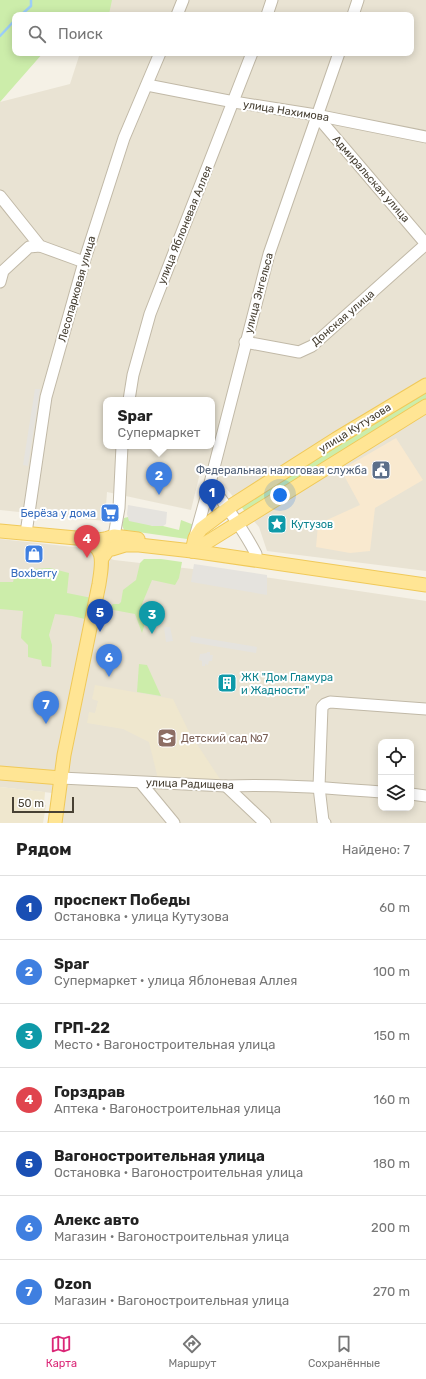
<!DOCTYPE html>
<html lang="ru">
<head>
<meta charset="utf-8">
<style>
	:root { --surface:#fff; --page:#f6f6f6; --text:#222; --muted:#767676; --line:#e0e0e0; --accent:#db2777 }
	body { margin:0; font-family:Rubik,sans-serif; background:var(--page); color:var(--text) }
	.controls { position:absolute; right:12px; bottom:12px; display:grid; overflow:hidden; border-radius:8px; box-shadow:0 2px 10px #0003 }
	.controls button { width:36px; height:36px; display:grid; place-items:center; padding:0; border:0; border-bottom:1px solid var(--line); background:var(--surface); color:var(--text); font:20px sans-serif }
	.scale { position:absolute; left:12px; bottom:10px; width:62px; box-sizing:border-box; padding-left:4px; border:2px solid #484134; border-top:0; font-size:11px; line-height:14px; white-space:nowrap; color:#484134; -webkit-text-stroke:3px #fff; paint-order:stroke }
	.you { position:absolute; left:280px; top:495px; width:14px; height:14px; margin:-10px; border:3px solid #fff; border-radius:50%; background:#1a73e8; box-shadow:0 0 0 6px #1a73e833 }
	.badge { display:grid; place-items:center; width:26px; height:26px; border-radius:50%; background:var(--accent); color:#fff; font-size:13px; font-weight:700 }
	.pin { position:absolute; translate:-50% -33px; filter:drop-shadow(0 1px 2px #0008) }
	.pin::after { content:''; position:absolute; top:21px; width:14px; height:12px; background:inherit; clip-path:polygon(0 0,100% 0,50% 100%) }
	.popup { position:absolute; left:103px; top:397px; width:112px; height:52px; box-sizing:border-box; display:grid; place-content:center; border-radius:8px; background:var(--surface); filter:drop-shadow(0 1px 3px #0005); font-size:13px; white-space:nowrap; color:var(--muted) }
	.popup b { font-size:15px; color:var(--text) }
	.popup::after { content:''; position:absolute; left:50%; top:100%; margin-left:-8px; border:8px solid transparent; border-top-color:var(--surface) }
	.list { margin:0; padding:0; list-style:none }
	h2 { display:flex; justify-content:space-between; align-items:center; height:52px; margin:0; padding:0 16px; font-size:17px }
	h2 small { font-size:13px; font-weight:400; color:var(--muted) }
	.list li { display:grid; grid-template-columns:26px 1fr auto; gap:12px; align-items:center; box-sizing:border-box; height:64px; padding:0 16px; border-top:1px solid var(--line) }
	.list b { display:block; font-size:15px; white-space:nowrap }
	.list p { margin:0; font-size:13px; white-space:nowrap; color:var(--muted) }
	.list em { font-size:13px; font-style:normal; color:var(--muted) }
	.icon { flex:none; width:22px; height:22px; fill:none; stroke:currentColor; stroke-width:2; stroke-linecap:round; stroke-linejoin:round }
	.map { position:relative; flex:none; width:426px; height:823px; overflow:hidden }
	.search { position:absolute; background:var(--surface); box-shadow:0 2px 10px #0003; left:12px; right:12px; top:12px; height:44px; display:flex; align-items:center; gap:10px; box-sizing:border-box; padding:0 14px; border-radius:8px; color:var(--muted); font-size:15px }
	.sheet { height:500px; background:var(--surface) }
	nav { display:flex; justify-content:space-around; align-items:center; box-sizing:border-box; height:56px; border-top:1px solid var(--line); background:var(--surface); font-size:11px; color:var(--muted) }
	nav a { display:grid; justify-items:center; gap:2px }
	nav .on { color:var(--accent) }
	.map>svg:first-child { display:block }
</style>
</head>
<body>
<div class="map">
<svg width="426" height="823" viewBox="0 0 426 823">
	<rect width="100%" height="100%" fill="#f5f1e6"/>
	<g fill="#e9e3d3" fill-rule="evenodd">
		<path d="M97,0H426V571L267,551L259,527L219,480L200,473L191,510L107,492L105,521L0,510V102L70,84L80,53H411V15H92ZM106,400H212V446H106Z"/>
		<path d="M0,539L83,548L114,560L271,578L426,601V823H48L52,793L0,787ZM381,742H411V808H381Z"/>
	</g>
	<polygon fill="#f9e9cf" points="396,438 423,480 375,508 370,551 350,553 316,547 318,524 360,505 341,470"/>
	<g fill="#efe7ce">
		<polygon points="95,685 173,699 189,732 222,782 158,779 149,742 123,729 87,723 89,712 95,713 98,701 92,699"/>
		<polygon points="0,787 45,792 44,805 46,805 43,823 0,823"/>
	</g>
	<g fill="#ccedaa">
		<polygon points="0,0 112,0 109,14 107,15 15,15 15,53 43,53 0,102"/>
		<polygon points="426,391 426,400 245,512 241,506"/>
		<polygon points="128,517 153,526 163,526 179,530 181,520 194,525 191,538 187,539 124,530 122,525 124,518"/>
		<polygon points="144,559 161,559 182,562 179,578 175,585 152,580 142,604 146,620 142,633 135,614 108,609 113,604 119,604 121,602 123,590 136,580 140,563"/>
		<polygon points="50,568 69,573 67,593 92,598 89,620 72,616 55,614 49,635 52,645 51,667 42,666 41,660 28,657 28,645 21,638 23,611 0,609 0,582 13,582 16,570"/>
		<polygon points="139,664 147,665 161,696 137,692"/>
	</g>
	<g fill="#e5e3de">
		<polygon points="35,389 40,389 28,466 23,465"/>
		<polygon points="128,505 167,512 166,524 163,526 153,526 129,521 127,514"/>
		<polygon points="194,564 267,575 267,595 191,582"/>
		<polygon points="164,627 170,627 173,641 166,642"/>
		<polygon points="191,636 257,647 256,653 190,642"/>
		<polygon points="207,652 210,652 210,655 213,655 212,661 209,661 208,665 205,664 205,666 202,666 202,661 199,660 200,654 207,653"/>
	</g>
	<g fill="none" stroke-linecap="round" stroke-linejoin="round">
		<g stroke="#9ccef8" stroke-width="2.5">
			<polyline points="21,15 31,6 31,0"/>
			<polyline points="0,36 15,20"/>
		</g>
		<g stroke="#c1b9a7" stroke-width="13">
			<g id="minor">
				<polyline points="177,15 183,0"/>
				<polyline points="267,15 272,0"/>
				<polyline points="353,15 358,0"/>
				<polyline points="147,85 234,102 316,115 426,137"/>
				<polyline points="316,115 426,244"/>
				<polyline points="0,196 40,246 84,262"/>
				<polyline points="0,282 3,271 29,247 40,246"/>
				<polyline points="245,342 299,352 312,346 426,244"/>
				<polyline points="129,400 133,375 150,314 252,53"/>
				<path d="M210,483C226,507 243,528 256,554"/>
				<polyline points="26,533 46,397 84,262 124,138 160,53"/>
				<polyline points="114,536 119,508 122,446"/>
				<polyline points="195,537 210,483 269,254 339,53"/>
				<path d="M61,778L226,786C277,784 329,788 381,792"/>
				<polyline points="141,783 174,823"/>
				<polyline points="226,786 265,823"/>
				<polyline points="411,794 426,796"/>
				<polyline points="325,823 323,821 319,787 322,707 325,704 330,702 426,709"/>
			</g>
		</g>
		<g stroke="#f0c959" stroke-width="15">
			<g id="major">
				<polyline points="0,531 98,540 105,539 114,536 138,539"/>
				<polyline points="192,551 195,538 201,529 234,504 336,439 426,385"/>
				<polyline points="192,551 201,546 426,406"/>
				<polyline points="102,558 108,550 112,549 125,545 139,545 192,551 426,585"/>
				<polyline points="0,773 61,778"/>
				<path d="M55,823L64,755L99,584C102,563 107,547 82,539"/>
			</g>
		</g>
		<use href="#minor" stroke="#fff" stroke-width="11"/>
		<use href="#major" stroke="#ffe594" stroke-width="13"/>
	</g>
	<defs>
		<g id="civic-square" transform="scale(1)"><rect x="-9" y="-9" width="18" height="18" rx="4" fill="#5c6f8a" stroke="#fff"/><path d="M-.6-6.5H3V-4.5H.6V-3L4-1V1h2V6H-6V1h2V-1L-.6-3ZM-1.2 2.5V6h2.4V2.5Z" fill="#fff"/></g>
		<g id="supermarket-square" transform="scale(1)"><rect x="-9" y="-9" width="18" height="18" rx="4" fill="#3f7fe0" stroke="#fff"/><path d="M-6-5.5h2.5l.6 2H6L4.5 2H-2.5L-4.4-4H-6ZM-1.5 3.2a1.3 1.3 0 1 0 .1 0ZM3 3.2a1.3 1.3 0 1 0 .1 0Z" fill="#fff"/></g>
		<g id="sight-square" transform="scale(1)"><rect x="-9" y="-9" width="18" height="18" rx="4" fill="#0f9aa8" stroke="#fff"/><path d="M0-6L1.8-2.2L6-1.7L2.9 1.2L3.7 5.4L0 3.3L-3.7 5.4L-2.9 1.2L-6-1.7L-1.8-2.2Z" fill="#fff"/></g>
		<g id="shop-square" transform="scale(1)"><rect x="-9" y="-9" width="18" height="18" rx="4" fill="#3f7fe0" stroke="#fff"/><path d="M-5-2.5h2.3a2.7 3.5 0 0 1 5.4 0H5L5.5 6h-11ZM-1.5-2.5h3a1.5 2.3 0 0 0-3 0Z" fill="#fff"/></g>
		<g id="building-square" transform="scale(1)"><rect x="-9" y="-9" width="18" height="18" rx="4" fill="#0f9aa8" stroke="#fff"/><path d="M-4-6H4V6H1V3H-1V6H-4ZM-2.5-4.3h1.7v1.8h-1.7ZM.8-4.3h1.7v1.8H.8ZM-2.5-1h1.7V.8h-1.7ZM.8-1h1.7V.8H.8Z" fill="#fff"/></g>
		<g id="school-square" transform="scale(1)"><rect x="-9" y="-9" width="18" height="18" rx="4" fill="#8d6e63" stroke="#fff"/><path d="M0-5L7-2L0 1L-7-2ZM-4 1L0 2.5L4 1V4Q0 6-4 4Z" fill="#fff"/></g>
	</defs>
	<g fill-rule="evenodd">
		<use href="#civic-square" x="381" y="470"/>
		<use href="#supermarket-square" x="110" y="513"/>
		<use href="#sight-square" x="277" y="524"/>
		<use href="#shop-square" x="34" y="554"/>
		<use href="#building-square" x="227" y="683"/>
		<use href="#school-square" x="167" y="738"/>
	</g>
	<g text-anchor="middle" dominant-baseline="central" stroke-width="4" stroke-linejoin="round" paint-order="stroke">
		<g font-size="11" fill="#484134" stroke="#fff">
			<text transform="translate(286 111) rotate(9)">улица Нахимова</text>
			<text transform="translate(371 179) rotate(49)">Адмиральская улица</text>
			<text transform="translate(185 225) rotate(-68)">улица Яблоневая Аллея</text>
			<text transform="translate(77 289) rotate(-74)">Лесопарковая улица</text>
			<text transform="translate(259 293) rotate(-75)">улица Энгельса</text>
			<text transform="translate(343 318) rotate(-41)">Донская улица</text>
			<text transform="translate(355 428) rotate(-32)">улица Кутузова</text>
			<text transform="translate(190 784) rotate(2)">улица Радищева</text>
		</g>
		<g font-size="11" fill="#4e5e75" stroke="#fff" text-anchor="end">
			<text x="367" y="470">Федеральная налоговая служба</text>
		</g>
		<g font-size="11" fill="#366cbe" stroke="#fff" text-anchor="end">
			<text x="96" y="513">Берёза у дома</text>
			<text x="34" y="573" text-anchor="middle">Boxberry</text>
		</g>
		<g font-size="11" fill="#0d838f" stroke="#fff" text-anchor="start">
			<text x="291" y="524">Кутузов</text>
			<text x="241" y="677">ЖК "Дом Гламура<tspan x="241" dy="13">и Жадности"</tspan></text>
		</g>
		<g font-size="11" fill="#785e54" stroke="#fff" text-anchor="start">
			<text x="181" y="738">Детский сад №7</text>
		</g>
	</g>
</svg>
<div class="controls">
<button><svg class="icon" aria-label="locate" viewBox="0 0 24 24"><circle cx="12" cy="12" r="6"/><path d="M12 2v4M12 18v4M2 12h4M18 12h4"/></svg></button>
<button><svg class="icon" aria-label="layers" viewBox="0 0 24 24"><path d="M12 4l9 5-9 5-9-5zM3 14l9 5 9-5"/></svg></button>
</div>
<div class="scale">50 m</div>
<div class="you"></div>
<div class="pin badge" style="left:212px;top:512px;background:#1a4fb4">1</div>
<div class="pin badge" style="left:159px;top:495px;background:#3f7fe0">2</div>
<div class="popup"><b>Spar</b>Супермаркет</div>
<div class="pin badge" style="left:152px;top:634px;background:#0f9aa8">3</div>
<div class="pin badge" style="left:87px;top:558px;background:#e0444e">4</div>
<div class="pin badge" style="left:100px;top:632px;background:#1a4fb4">5</div>
<div class="pin badge" style="left:109px;top:677px;background:#3f7fe0">6</div>
<div class="pin badge" style="left:46px;top:724px;background:#3f7fe0">7</div>
<div class="search"><svg class="icon" aria-label="search" viewBox="0 0 24 24"><circle cx="10" cy="10" r="6"/><path d="M15 15l6 6"/></svg>Поиск</div>
</div>
<section class="sheet">
<h2>Рядом<small>Найдено: 7</small></h2>
<ul class="list">
<li><span class="badge" style="background:#1a4fb4">1</span><div><b>проспект Победы</b><p>Остановка · улица Кутузова</p></div><em>60 m</em></li>
<li><span class="badge" style="background:#3f7fe0">2</span><div><b>Spar</b><p>Супермаркет · улица Яблоневая Аллея</p></div><em>100 m</em></li>
<li><span class="badge" style="background:#0f9aa8">3</span><div><b>ГРП-22</b><p>Место · Вагоностроительная улица</p></div><em>150 m</em></li>
<li><span class="badge" style="background:#e0444e">4</span><div><b>Горздрав</b><p>Аптека · Вагоностроительная улица</p></div><em>160 m</em></li>
<li><span class="badge" style="background:#1a4fb4">5</span><div><b>Вагоностроительная улица</b><p>Остановка · Вагоностроительная улица</p></div><em>180 m</em></li>
<li><span class="badge" style="background:#3f7fe0">6</span><div><b>Алекс авто</b><p>Магазин · Вагоностроительная улица</p></div><em>200 m</em></li>
<li><span class="badge" style="background:#3f7fe0">7</span><div><b>Ozon</b><p>Магазин · Вагоностроительная улица</p></div><em>270 m</em></li>
</ul>
</section>
<nav>
<a class="on"><svg class="icon" aria-label="map" viewBox="0 0 24 24"><path d="M3 6l6-2 6 2 6-2v14l-6 2-6-2-6 2zM9 4v14M15 6v14"/></svg>Карта</a>
<a><svg class="icon" aria-label="directions" viewBox="0 0 24 24"><path d="M12 3l9 9-9 9-9-9zM9 14v-3h6M13 9l2 2-2 2"/></svg>Маршрут</a>
<a><svg class="icon" aria-label="saved" viewBox="0 0 24 24"><path d="M7 4h10v16l-5-4-5 4z"/></svg>Сохранённые</a>
</nav>
</body>
</html>
